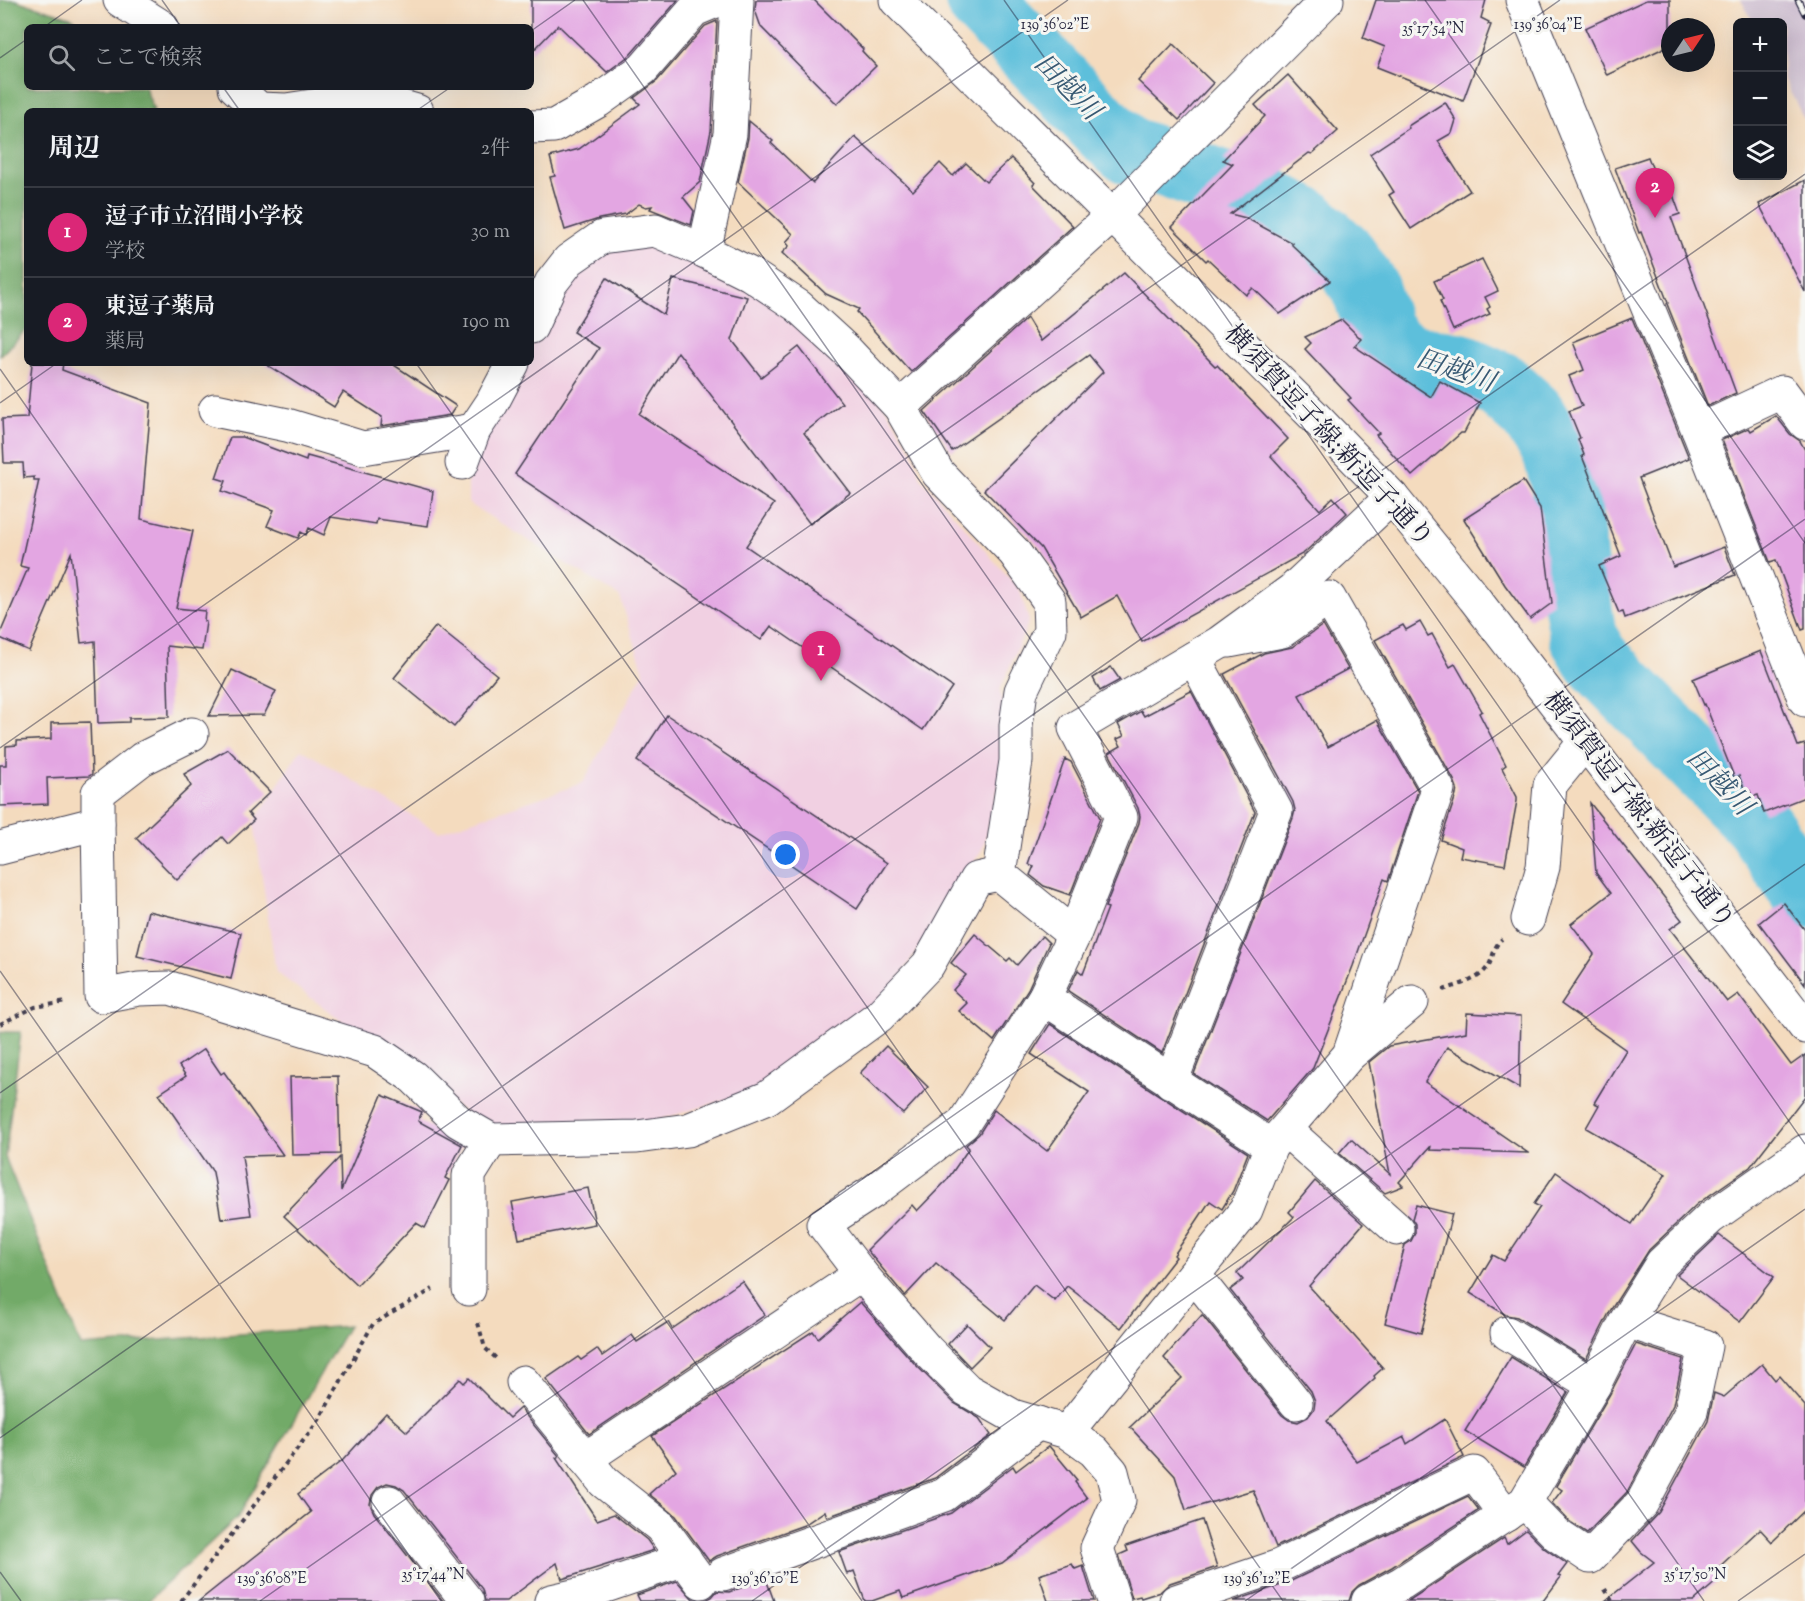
<!DOCTYPE html>
<html lang="ja">
<head>
<meta charset="utf-8">
<style>
	:root { --surface:#171b24; --page:#20242c; --text:#f1f3f6; --muted:#9ea1a6; --line:#363941; --accent:#db2777 }
	body { margin:0; font-family:"Sorts Mill Goudy","Noto Serif JP",serif; background:var(--page); color:var(--text) }
	.controls { position:absolute; right:18px; top:18px; display:grid; overflow:hidden; border-radius:9px; box-shadow:0 6px 24px #0002 }
	.controls button { width:54px; height:54px; display:grid; place-items:center; padding:0; border:0; border-bottom:2px solid var(--line); background:var(--surface); color:var(--text); font:30px sans-serif }
	.compass { position:absolute; left:1661px; top:18px; width:54px; height:54px; border-radius:50%; background:var(--surface); box-shadow:0 6px 24px #0002; rotate:55deg }
	.you { position:absolute; left:786px; top:855px; width:21px; height:21px; margin:-15px; border:4px solid #fff; border-radius:50%; background:#1a73e8; box-shadow:0 0 0 9px #1a73e833 }
	.badge { display:grid; place-items:center; width:39px; height:39px; border-radius:50%; background:var(--accent); color:#fff; font-size:20px; font-weight:700 }
	.pin { position:absolute; translate:-50% -50px; filter:drop-shadow(0 2px 3px #0008) }
	.pin::after { content:''; position:absolute; top:32px; width:21px; height:18px; background:inherit; clip-path:polygon(0 0,100% 0,50% 100%) }
	.list { margin:0; padding:0; list-style:none }
	h2 { display:flex; justify-content:space-between; align-items:center; height:78px; margin:0; padding:0 24px; font-size:26px }
	h2 small { font-size:20px; font-weight:400; color:var(--muted) }
	.list li { display:grid; grid-template-columns:39px 1fr auto; gap:18px; align-items:center; box-sizing:border-box; height:90px; padding:0 24px; border-top:2px solid var(--line) }
	.list b { display:block; font-size:22px; white-space:nowrap }
	.list p { margin:0; font-size:20px; white-space:nowrap; color:var(--muted) }
	.list em { font-size:20px; font-style:normal; color:var(--muted) }
	.icon { flex:none; width:33px; height:33px; fill:none; stroke:currentColor; stroke-width:2; stroke-linecap:round; stroke-linejoin:round }
	.map { position:relative; flex:none; width:1805px; height:1601px; overflow:hidden }
	.search { position:absolute; background:var(--surface); box-shadow:0 6px 24px #0002; left:24px; top:24px; width:510px; height:66px; display:flex; align-items:center; gap:15px; box-sizing:border-box; padding:0 21px; border-radius:9px; color:var(--muted); font-size:22px }
	.panel { position:absolute; background:var(--surface); box-shadow:0 6px 24px #0002; left:24px; top:108px; width:510px; height:258px; border-radius:9px }
	.map>svg:first-child { display:block }
</style>
</head>
<body>
<div class="map">
<svg width="1805" height="1601" viewBox="0 0 1805 1601">
	<rect width="100%" height="100%" fill="#f6f6f2"/>
	<filter id="ink" filterUnits="userSpaceOnUse"><feTurbulence type="fractalNoise" baseFrequency=".0167" numOctaves="2"/><feDisplacementMap in="SourceGraphic" scale="12" xChannelSelector="R" yChannelSelector="G"/><feConvolveMatrix kernelMatrix="1 2 1 2 8 2 1 2 1" color-interpolation-filters="sRGB"/></filter>
	<filter id="wash" filterUnits="userSpaceOnUse"><feTurbulence type="fractalNoise" baseFrequency=".008" numOctaves="4" result="noise"/><feDisplacementMap in="SourceGraphic" scale="24" xChannelSelector="R" yChannelSelector="G"/><feGaussianBlur stdDeviation="1.35" result="paint"/><feColorMatrix in="noise" values="0 0 0 0 0 0 0 0 0 0 0 0 0 0 0 0 0 1.4 0 .05"/><feComposite in="paint" operator="in"/></filter>
	<g filter="url(#wash)">
		<rect width="100%" height="100%" fill="#f4dbbe"/>
		<polygon fill="#f1d0e2" points="667,247 742,282 834,352 888,411 912,451 921,478 1020,590 1029,621 1000,690 1010,742 983,848 878,1011 771,1086 635,1127 509,1132 478,1122 276,972 254,822 301,749 439,832 583,783 644,672 620,597 468,503 468,466 523,363 531,363 531,347 544,323 554,291 607,248"/>
		<polygon fill="#cebed0" points="1741,0 1805,0 1805,121 1783,78 1782,22 1753,22"/>
		<g fill="#72aa68" stroke="#4a6652" stroke-width="1.5">
			<polygon points="0,0 15,0 73,18 83,27 27,27 27,87 145,87 154,111 27,111 27,329 0,356"/>
			<polygon points="0,1032 21,1032 5,1157 81,1346 348,1326 238,1517 148,1601 0,1601"/>
		</g>
		<g fill="none" stroke-linecap="round" stroke-linejoin="round">
			<polyline stroke="#5dbfdb" stroke-width="68" points="979,0 1109,134 1128,150 1264,199 1307,222 1344,256 1365,288 1379,331 1394,349 1412,358 1460,367 1500,385 1531,413 1555,448 1566,489 1578,605 1583,637 1596,659 1757,823 1805,894"/>
		</g>
		<g id="blocks">
			<g fill="#e3a6e2">
				<polygon points="531,0 678,0 630,55 607,72 558,25 531,53"/>
				<polygon points="756,0 814,0 863,49 862,51 876,66 837,104 761,27 755,10"/>
				<polygon points="1376,0 1486,0 1481,18 1489,22 1488,24 1491,25 1463,101 1377,67 1385,47 1363,38"/>
				<polygon points="1646,0 1670,0 1670,45 1607,75 1585,28"/>
				<polygon points="717,21 711,131 700,182 683,197 694,211 691,225 650,209 652,206 646,207 639,204 626,214 599,219 565,230 550,177 555,176 550,157 579,149 640,104 634,98 657,81 705,26"/>
				<polygon points="1173,44 1213,83 1179,120 1138,81"/>
				<polygon points="1288,75 1338,131 1312,154 1309,153 1230,214 1246,218 1292,243 1292,245 1330,281 1280,314 1253,288 1246,295 1208,259 1206,261 1172,227 1233,164 1223,160 1265,116 1255,105"/>
				<polygon points="1445,102 1456,120 1452,133 1438,141 1470,191 1411,229 1389,195 1394,192 1370,154 1409,128 1408,126"/>
				<polygon points="749,121 773,141 771,143 813,183 855,137 913,191 940,163 953,176 966,163 986,182 1011,158 1035,183 1033,185 1073,226 911,372 857,312 859,309 826,294 782,253 789,246 786,242 793,234 738,182 748,138"/>
				<polygon points="1648,157 1660,188 1669,184 1680,214 1671,217 1736,393 1708,406 1667,304 1668,303 1641,232 1639,233 1615,168"/>
				<polygon points="1805,180 1805,292 1759,204"/>
				<polygon points="1482,259 1498,291 1485,297 1490,307 1487,309 1490,314 1453,330 1440,301 1443,300 1434,281"/>
				<polygon points="1124,273 1215,366 1217,365 1288,439 1271,456 1320,510 1333,497 1347,513 1304,553 1142,642 1117,596 1081,617 1041,548 984,490 1103,372 1089,355 952,451 924,411 1027,318 1041,341"/>
				<polygon points="607,278 664,315 673,279 747,297 732,340 761,377 799,347 842,403 804,433 850,493 810,524 678,352 639,414 774,504 746,546 952,687 923,730 771,626 761,640 515,474 599,348 573,332"/>
				<polygon points="1632,318 1689,458 1639,478 1673,567 1724,547 1735,575 1625,618 1623,612 1619,613 1599,566 1621,556 1582,456 1584,455 1578,439 1580,438 1569,411 1582,406 1569,376 1584,370 1573,342"/>
				<polygon points="1342,320 1361,339 1354,346 1431,397 1440,381 1480,403 1464,433 1461,433 1412,476 1376,435 1379,433 1348,400 1351,398 1305,349 1311,343 1305,337"/>
				<polygon points="32,363 63,363 62,370 151,403 141,519 193,531 176,608 205,611 204,621 206,622 202,650 167,646 169,717 129,718 129,722 98,723 95,641 81,643 71,553 29,651 0,638 0,634 28,568 20,566 39,480 34,480 34,477 24,478 23,463 4,463 2,419 27,418"/>
				<polygon points="264,363 391,363 456,406 450,415 381,426 382,417 343,392 334,407"/>
				<polygon points="1776,416 1790,434 1800,441 1805,450 1805,629 1802,630 1776,560 1770,562 1722,440 1749,428 1751,431"/>
				<polygon points="230,437 242,437 306,461 307,456 433,491 428,526 377,519 376,524 331,517 324,535 309,528 306,535 301,532 298,538 267,526 274,510 222,491 226,481 216,478"/>
				<polygon points="1523,481 1540,508 1552,603 1530,619 1505,585 1464,519"/>
				<polygon points="1420,622 1428,636 1432,634 1450,667 1455,664 1482,711 1479,713 1506,765 1502,768 1517,797 1517,801 1505,865 1460,857 1462,848 1441,840 1456,795 1457,788 1454,780 1375,640 1403,625 1406,630"/>
				<polygon points="1323,625 1348,669 1299,695 1328,747 1377,720 1418,791 1388,881 1384,879 1353,966 1313,1068 1267,1121 1194,1074 1293,818 1295,810 1293,802 1224,674 1264,653 1292,647"/>
				<polygon points="436,626 497,675 454,727 394,678"/>
				<polygon points="1761,651 1798,746 1805,744 1805,797 1764,813 1758,795 1752,797 1750,791 1746,793 1739,776 1735,779 1705,704 1704,705 1693,679"/>
				<polygon points="1111,667 1120,680 1100,691 1093,678"/>
				<polygon points="232,670 276,691 264,715 209,716"/>
				<polygon points="1191,691 1255,812 1162,1053 1068,991 1078,970 1083,974 1108,908 1105,907 1139,823 1140,816 1138,808 1109,753 1121,746 1117,739 1124,736 1118,724 1141,711 1144,716"/>
				<polygon points="667,715 887,863 857,909 637,761"/>
				<polygon points="90,722 92,774 89,776 47,778 48,804 0,806 0,765 6,765 6,746 17,745 17,741 51,739 51,723"/>
				<polygon points="228,749 270,792 248,813 254,820 228,844 222,837 177,880 136,838 191,786 184,774"/>
				<polygon points="1065,759 1071,762 1100,818 1070,895 1044,886 1030,875 1034,866 1028,864"/>
				<polygon points="1590,803 1682,920 1670,929 1727,1002 1738,994 1791,1065 1805,1055 1805,1096 1750,1167 1697,1204 1649,1250 1610,1311 1586,1359 1517,1317 1506,1315 1470,1293 1493,1255 1504,1261 1540,1207 1534,1204 1556,1172 1632,1224 1666,1174 1586,1128 1599,1105 1594,1103 1626,1050 1561,1004 1594,954 1571,924 1611,893 1596,873"/>
				<polygon points="1784,903 1805,930 1805,984 1759,923"/>
				<polygon points="148,911 241,933 231,979 137,956"/>
				<polygon points="975,934 1007,961 1010,958 1017,965 1042,936 1049,943 1028,989 994,1041 959,1011 967,1003 953,990 966,975 951,963"/>
				<polygon points="1467,1013 1521,1016 1519,1088 1447,1047 1425,1082 1528,1153 1430,1150 1431,1146 1399,1182 1403,1186 1385,1193 1339,1153 1351,1139 1390,1174 1369,1062 1389,1046 1466,1032"/>
				<polygon points="1050,1024 1248,1153 1233,1191 1222,1209 1210,1201 1174,1255 1176,1257 1121,1328 1067,1286 1055,1301 1034,1285 1005,1320 936,1263 905,1296 867,1250 912,1205 917,1211 947,1180 969,1148 966,1145 979,1134 994,1110 1047,1151 1089,1092 1031,1054"/>
				<polygon points="886,1046 928,1087 903,1114 860,1073"/>
				<polygon points="204,1049 221,1074 224,1072 283,1155 242,1156 251,1215 221,1219 213,1172 159,1094 186,1076 179,1066"/>
				<polygon points="338,1076 340,1154 292,1155 290,1077"/>
				<polygon points="382,1095 422,1112 418,1121 462,1145 445,1178 449,1180 425,1228 416,1223 357,1285 284,1216 340,1157 341,1191"/>
				<polygon points="1315,1181 1363,1224 1309,1286 1383,1368 1374,1376 1375,1378 1327,1421 1357,1462 1404,1437 1407,1444 1445,1419 1464,1457 1276,1547 1253,1490 1186,1510 1175,1476 1130,1427 1182,1378 1164,1358 1202,1315 1282,1415 1289,1420 1298,1422 1308,1417 1314,1409 1315,1401 1311,1391 1230,1290 1243,1280 1237,1273 1294,1217 1289,1212"/>
				<polygon points="588,1188 595,1224 519,1239 512,1202"/>
				<polygon points="1416,1205 1452,1214 1421,1333 1385,1323 1405,1245 1411,1241 1415,1233 1415,1224 1412,1219"/>
				<polygon points="1719,1235 1774,1277 1740,1322 1677,1275"/>
				<polygon points="742,1281 765,1315 589,1434 546,1379 578,1357 581,1360 597,1349 602,1356 632,1335 637,1342 668,1322 672,1329"/>
				<polygon points="860,1302 914,1363 954,1403 979,1418 991,1435 935,1478 827,1517 825,1511 804,1525 717,1556 709,1561 676,1516 649,1494 676,1470 652,1436 813,1331 818,1338"/>
				<polygon points="967,1324 990,1347 970,1367 948,1344"/>
				<polygon points="1636,1344 1683,1359 1673,1405 1627,1492 1587,1533 1569,1521 1552,1503 1562,1490 1556,1486 1610,1394"/>
				<polygon points="1511,1357 1568,1392 1524,1467 1465,1431"/>
				<polygon points="1762,1364 1775,1380 1779,1376 1805,1406 1805,1510 1772,1542 1760,1529 1719,1567 1725,1574 1694,1601 1605,1601 1654,1562 1641,1552 1632,1541 1659,1512 1708,1421 1714,1393 1724,1397"/>
				<polygon points="469,1378 509,1418 520,1408 559,1456 556,1458 597,1520 614,1514 647,1540 654,1550 562,1579 557,1563 506,1601 485,1601 482,1589 404,1490 396,1485 387,1483 378,1487 372,1495 370,1504 374,1513 443,1601 199,1601 311,1512 298,1494 343,1460 386,1413 407,1432 460,1379 464,1383"/>
				<polygon points="1049,1446 1077,1480 1075,1482 1087,1498 1002,1563 903,1598 900,1591 872,1601 865,1601 854,1571 847,1574 839,1552 951,1513 1013,1466 1016,1471"/>
				<polygon points="1468,1496 1479,1510 1392,1567 1359,1585 1352,1592 1349,1601 1234,1601 1287,1583"/>
				<polygon points="1202,1520 1217,1567 1170,1583 1160,1592 1141,1598 1140,1596 1132,1598 1119,1555 1128,1551 1126,1546"/>
				<polygon points="1526,1530 1544,1548 1567,1564 1558,1576 1561,1577 1543,1601 1408,1601 1504,1538 1507,1544"/>
				<polygon points="1072,1564 1075,1569 1083,1566 1094,1601 1048,1601 1039,1575"/>
				<polygon points="766,1579 774,1601 640,1601 637,1595 677,1581 693,1599 704,1601 712,1597 717,1591 729,1592"/>
			</g>
		</g>
	</g>
	<g filter="url(#ink)">
		<use href="#blocks" fill-opacity="0" stroke="#423e4f" stroke-width="1.5"/>
		<g fill="none" stroke-linecap="round" stroke-linejoin="round">
			<g stroke="#423e4f" stroke-width="35">
				<g id="minor">
					<polyline points="120,0 162,27"/>
					<polyline points="1522,0 1698,430 1805,700"/>
					<polyline points="235,87 259,109 286,110 345,101 375,99 417,111"/>
					<polyline points="531,127 554,126 598,101 643,69 694,10 718,0"/>
					<polyline points="704,251 730,134 737,0"/>
					<polyline points="531,327 551,283 569,260 602,237 655,230 704,251 750,274 798,306 846,350 900,407 938,473 1014,552 1049,601 1050,631 1021,691 1016,725 1016,761 999,874 1074,935"/>
					<polyline points="900,407 1113,215 1327,0"/>
					<polyline points="215,410 287,425 363,448 474,430"/>
					<polyline points="1698,430 1720,421 1782,392 1805,423"/>
					<polyline points="462,463 474,430 492,403 513,363"/>
					<polyline points="98,823 101,996 139,989 170,988 375,1051 413,1077 458,1121 491,1140 637,1137 688,1130 767,1098 879,1016 928,965 976,879 999,874"/>
					<polyline points="0,848 98,823 98,793 142,759 192,734"/>
					<polyline points="1528,919 1543,867 1550,785 1585,742"/>
					<polyline points="1044,998 1271,1146"/>
					<polyline points="1349,1055 1412,1002"/>
					<polyline points="1171,1082 1276,811 1194,658"/>
					<polyline points="1286,1130 1397,1229"/>
					<polyline points="1194,1275 1296,1403"/>
					<polyline points="469,1289 469,1175 491,1140"/>
					<polyline points="1507,1333 1594,1385"/>
					<polyline points="523,1382 604,1482 661,1527 701,1582"/>
					<polyline points="1067,1432 1246,1210 1271,1146 1349,1055 1438,789 1329,598 1282,631 1229,641"/>
					<polyline points="585,1459 861,1274"/>
					<polyline points="389,1502 467,1601"/>
					<polyline points="1525,1502 1557,1535 1590,1557 1642,1503 1691,1412 1705,1346 1626,1321"/>
					<polyline points="723,1574 944,1495 1038,1423"/>
					<polyline points="551,1601 582,1594 685,1559"/>
					<polyline points="1114,1601 1097,1548 1119,1500 1112,1472 1094,1451 1067,1432 1013,1416 967,1390 927,1350 861,1274 823,1224 871,1193 963,1124 1044,998 1074,935 1121,817 1075,728 1219,643 1292,590 1392,497"/>
					<polyline points="1176,1601 1279,1566 1474,1473 1506,1515"/>
					<polyline points="1368,1601 1402,1583 1525,1502 1594,1385 1626,1321 1662,1263 1710,1218 1805,1151"/>
				</g>
			</g>
			<g stroke="#423e4f" stroke-width="35">
				<polyline id="major" points="896,0 1313,415 1392,497 1474,598 1805,1027"/>
			</g>
			<g stroke="#423e4f" stroke-width="4" stroke-dasharray="4.5 4.5" stroke-linecap="butt">
				<path d="M1443,990C1457,985 1477,981 1486,969C1494,960 1492,947 1502,939"/>
				<polyline points="0,1024 35,1007 67,1002"/>
				<polyline points="478,1323 485,1348 498,1360"/>
				<polyline points="1605,1589 1612,1601"/>
				<polyline points="181,1601 319,1420 373,1324 433,1289"/>
			</g>
			<use href="#minor" stroke="#fff" stroke-width="33"/>
			<use href="#major" stroke="#fff" stroke-width="33"/>
			<g stroke="#22223b" stroke-width="7">
				<polyline id="rail" points="1798,0 1805,14"/>
			</g>
			<use href="#rail" stroke="#f6f6f2" stroke-width="4.5" stroke-dasharray="14" stroke-linecap="butt"/>
		</g>
	</g>
	<path fill="none" stroke="#22223b" stroke-width="1.5" stroke-opacity="0.45" d="M162,0L181,27M583,0L1704,1601M1004,0L1805,1144M1425,0L1805,543M44,27L82,0M531,31L575,0M0,58L27,39M223,87L240,111M416,111L451,87M416,363L1283,1601M0,369L862,1601M0,403L57,363M0,748L1068,0M0,971L441,1601M0,1093L1560,0M0,1438L1805,174M0,1572L21,1601M260,1601L1805,519M752,1601L1805,864M1245,1601L1805,1209M1738,1601L1805,1554"/>
	<g text-anchor="middle" dominant-baseline="central" stroke-width="6" stroke-linejoin="round" paint-order="stroke">
		<g font-size="26" fill="#22223b" stroke="#f6f6f2">
			<text transform="translate(1328 437) rotate(47)">横須賀逗子線;新逗子通り</text>
			<text transform="translate(1638 811) rotate(52)">横須賀逗子線;新逗子通り</text>
		</g>
		<g font-size="27" font-style="italic" fill="#375973" stroke="#f6f6f2">
			<text transform="translate(1066 88) rotate(45)">田越川</text>
			<text transform="translate(1455 372) rotate(19)">田越川</text>
			<text transform="translate(1718 783) rotate(46)">田越川</text>
		</g>
	</g>
	<g font-size="15" text-anchor="middle" fill="#22223b" stroke="#f6f6f2" stroke-width="6" stroke-linejoin="round" paint-order="stroke">
		<text x="1055" y="29">139°36'02"E</text>
		<text x="1548" y="29">139°36'04"E</text>
		<text x="1433" y="33">35°17'54"N</text>
		<text x="433" y="1579">35°17'44"N</text>
		<text x="1695" y="1579">35°17'50"N</text>
		<text x="272" y="1583">139°36'08"E</text>
		<text x="765" y="1583">139°36'10"E</text>
		<text x="1257" y="1583">139°36'12"E</text>
	</g>
</svg>
<div class="controls">
<button>+</button>
<button>−</button>
<button><svg class="icon" aria-label="layers" viewBox="0 0 24 24"><path d="M12 4l9 5-9 5-9-5zM3 14l9 5 9-5"/></svg></button>
</div>
<svg class="compass" viewBox="-18 -18 36 36"><path d="M0-13l5 13h-10z" fill="#e53935"/><path d="M0 13l5-13h-10z" fill="#9ea1a6"/></svg>
<div class="you"></div>
<div class="pin badge" style="left:821px;top:681px">1</div>
<div class="pin badge" style="left:1655px;top:218px">2</div>
<div class="search"><svg class="icon" aria-label="search" viewBox="0 0 24 24"><circle cx="10" cy="10" r="6"/><path d="M15 15l6 6"/></svg>ここで検索</div>
<section class="panel">
<h2>周辺<small>2件</small></h2>
<ul class="list">
<li><span class="badge">1</span><div><b>逗子市立沼間小学校</b><p>学校</p></div><em>30 m</em></li>
<li><span class="badge">2</span><div><b>東逗子薬局</b><p>薬局</p></div><em>190 m</em></li>
</ul>
</section>
</div>
</body>
</html>
